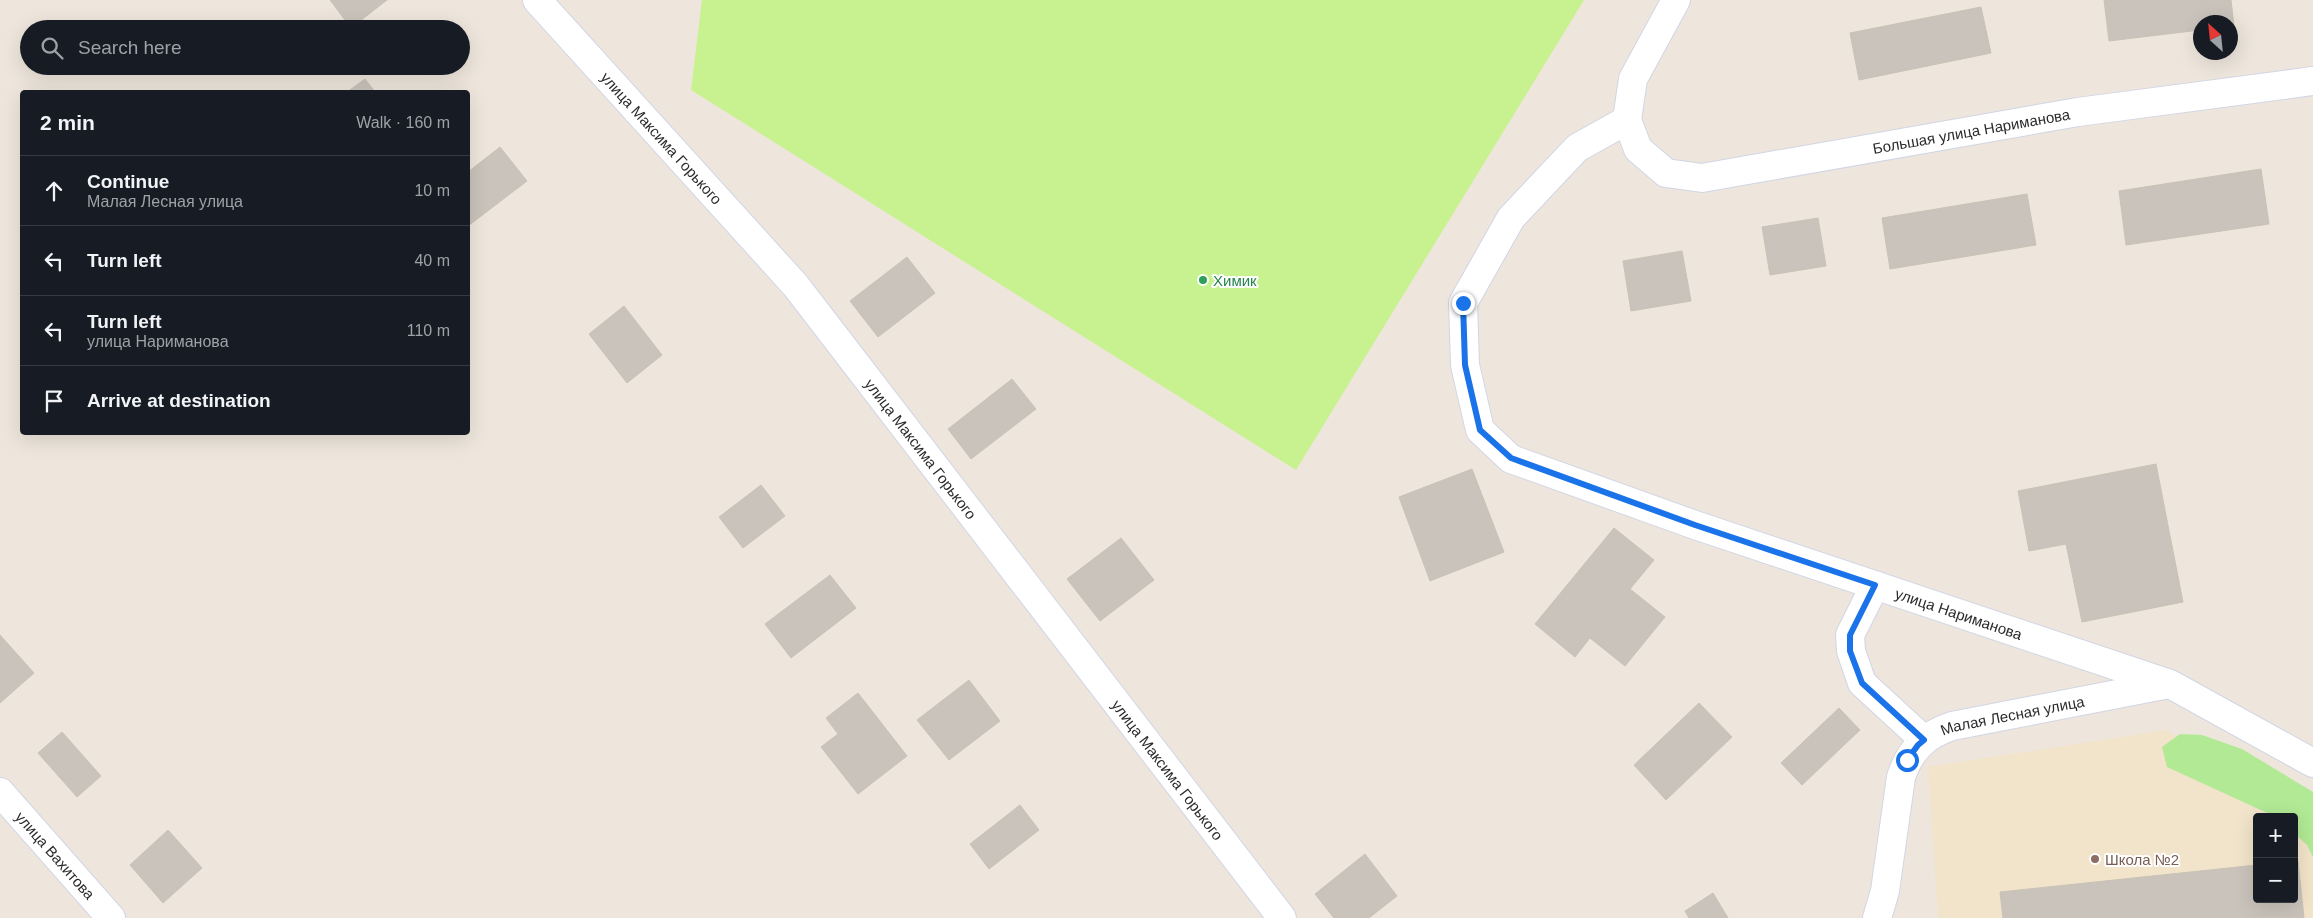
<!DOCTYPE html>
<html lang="en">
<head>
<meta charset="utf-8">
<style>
	:root { --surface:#171b24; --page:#242831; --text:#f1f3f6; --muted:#9ea1a6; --line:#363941 }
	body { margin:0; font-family:Helvetica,sans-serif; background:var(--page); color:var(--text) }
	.controls { position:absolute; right:15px; bottom:15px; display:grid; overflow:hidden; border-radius:5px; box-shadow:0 5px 20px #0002 }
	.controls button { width:45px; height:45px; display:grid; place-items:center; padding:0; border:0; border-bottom:1px solid var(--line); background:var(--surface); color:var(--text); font:25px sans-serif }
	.compass { position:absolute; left:2193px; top:15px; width:45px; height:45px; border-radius:50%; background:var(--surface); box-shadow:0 5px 20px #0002; rotate:333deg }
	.stop { position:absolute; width:15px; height:15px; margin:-11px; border:4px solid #1a73e8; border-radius:50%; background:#fff }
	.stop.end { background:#1a73e8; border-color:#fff; box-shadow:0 1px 5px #0008 }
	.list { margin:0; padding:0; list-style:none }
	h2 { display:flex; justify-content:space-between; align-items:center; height:65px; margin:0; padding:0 20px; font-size:21px }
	h2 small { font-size:16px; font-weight:400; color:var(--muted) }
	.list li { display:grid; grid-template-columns:32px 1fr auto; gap:15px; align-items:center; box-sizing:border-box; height:70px; padding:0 20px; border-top:1px solid var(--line) }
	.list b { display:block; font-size:19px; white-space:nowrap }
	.list p { margin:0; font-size:16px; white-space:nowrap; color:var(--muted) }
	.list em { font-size:16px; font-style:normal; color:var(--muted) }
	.icon { flex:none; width:28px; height:28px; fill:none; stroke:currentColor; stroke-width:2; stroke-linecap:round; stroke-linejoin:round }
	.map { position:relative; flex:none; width:2313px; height:918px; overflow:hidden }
	.search { position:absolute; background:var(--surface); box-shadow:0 5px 20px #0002; left:20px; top:20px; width:450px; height:55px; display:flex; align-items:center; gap:12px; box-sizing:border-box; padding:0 18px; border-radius:28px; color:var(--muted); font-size:19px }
	.panel { position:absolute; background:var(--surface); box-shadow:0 5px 20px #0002; left:20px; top:90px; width:450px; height:345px; border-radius:5px }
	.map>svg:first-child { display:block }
</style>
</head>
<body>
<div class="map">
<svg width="2313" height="918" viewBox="0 0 2313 918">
	<rect width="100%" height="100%" fill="#eee6dc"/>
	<path fill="#f1e4ca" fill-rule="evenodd" d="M2166,730L2313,819V918H1938L1928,767ZM2257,817H2294V899H2257Z"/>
	<polygon fill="#b1e994" points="2180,734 2202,735 2242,749 2313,792 2313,857 2307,845 2294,833 2294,817 2276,817 2167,767 2162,747"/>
	<polygon fill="#c8f18f" points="702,0 1584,0 1296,470 691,90"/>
	<g fill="#c9c3bb" stroke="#c9c2b5">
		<polygon points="330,0 387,0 351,28"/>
		<polygon points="2104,0 2231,0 2234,26 2230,26 2230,22 2200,22 2200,30 2109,41"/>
		<polygon points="1981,7 1991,53 1859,80 1850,33"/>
		<polygon points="365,79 375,92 347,92"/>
		<polygon points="500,147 527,181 468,226 468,172"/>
		<polygon points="2261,169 2269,224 2126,245 2119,191"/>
		<polygon points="2027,194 2036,245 1890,269 1882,218"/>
		<polygon points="1818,218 1826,266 1770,275 1762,227"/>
		<polygon points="1682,251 1691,301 1631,311 1623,261"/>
		<polygon points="907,257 935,293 878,337 850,301"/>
		<polygon points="624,306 662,355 627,383 589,334"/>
		<polygon points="1012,379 1036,409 971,459 948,429"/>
		<polygon points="2156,464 2183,602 2082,622 2066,544 2029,551 2018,491"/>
		<polygon points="1472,469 1504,552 1430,581 1399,497"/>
		<polygon points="761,485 785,516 743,548 719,517"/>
		<polygon points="1614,528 1654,560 1630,589 1665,617 1625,666 1590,638 1575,657 1535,624"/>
		<polygon points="1121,538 1154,580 1100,621 1067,579"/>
		<polygon points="830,575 856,608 791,658 765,624"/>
		<polygon points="0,635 34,673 0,703"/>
		<polygon points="969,680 1000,721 949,760 917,720"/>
		<polygon points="858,693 907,756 858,794 821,747 838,734 826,718"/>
		<polygon points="1699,703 1732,737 1666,800 1634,765"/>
		<polygon points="1839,708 1860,730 1802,785 1781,763"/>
		<polygon points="62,732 101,776 77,797 38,753"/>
		<polygon points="1020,805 1039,830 989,869 970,844"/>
		<polygon points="168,830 202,868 163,903 130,865"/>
		<polygon points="1365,854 1397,896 1369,918 1334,918 1315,894"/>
		<polygon points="2294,861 2298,861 2304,918 2003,918 2000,892 2257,865 2257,899 2294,899"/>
		<polygon points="1713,893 1728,918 1689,918 1685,911"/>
	</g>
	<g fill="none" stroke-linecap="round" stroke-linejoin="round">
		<g stroke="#d1d5e5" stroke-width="30">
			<g id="minor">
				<path id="s1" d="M537,0L796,286L1282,918"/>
				<path id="s2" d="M1676,0L1633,79L1627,120L1638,149L1666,173L1702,178L2078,112L2313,81"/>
				<path id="s3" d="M1627,120L1577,148L1511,218L1463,303L1465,365L1480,430L1511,459L1695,525L2170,684L2313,763"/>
				<polyline points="1875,585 1850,635 1851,651 1862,683 1924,740"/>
				<path id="s4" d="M0,792L111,918"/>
				<path id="s5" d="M1877,918L1885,891L1901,777C1910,750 1925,735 1952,726L2169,684"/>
			</g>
		</g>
		<use href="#minor" stroke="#fff" stroke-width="28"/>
	</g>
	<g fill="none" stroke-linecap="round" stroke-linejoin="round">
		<polyline stroke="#1a73e8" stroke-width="6" points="1463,303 1465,365 1480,430 1511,458 1695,525 1875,585 1850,635 1850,651 1862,683 1924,740 1918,745 1907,760"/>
	</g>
	<circle fill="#2e9e5b" stroke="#fff" stroke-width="2" cx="1203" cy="280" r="5"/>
	<circle fill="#8d6e63" stroke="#fff" stroke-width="2" cx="2095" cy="859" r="5"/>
	<g text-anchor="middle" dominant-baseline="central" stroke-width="4" stroke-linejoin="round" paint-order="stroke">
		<g font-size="15" fill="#2b2b2b" stroke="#fff">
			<text stroke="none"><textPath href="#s2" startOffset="509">Большая улица Нариманова</textPath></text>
			<text stroke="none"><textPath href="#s1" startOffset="186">улица Максима Горького</textPath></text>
			<text stroke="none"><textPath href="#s1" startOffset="591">улица Максима Горького</textPath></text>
			<text stroke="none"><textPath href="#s3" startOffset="896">улица Нариманова</textPath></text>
			<text stroke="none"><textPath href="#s5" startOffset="280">Малая Лесная улица</textPath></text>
			<text stroke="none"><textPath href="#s1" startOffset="996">улица Максима Горького</textPath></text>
			<text stroke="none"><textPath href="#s4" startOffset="84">улица Вахитова</textPath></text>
		</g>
		<g font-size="15" fill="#27864d" stroke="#fff" text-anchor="start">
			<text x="1213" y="280">Химик</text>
		</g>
		<g font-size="15" fill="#785e54" stroke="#fff" text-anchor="start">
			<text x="2105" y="859">Школа №2</text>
		</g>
	</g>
</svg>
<div class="controls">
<button>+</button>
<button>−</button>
</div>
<svg class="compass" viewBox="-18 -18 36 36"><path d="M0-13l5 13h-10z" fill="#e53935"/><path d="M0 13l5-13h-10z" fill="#9ea1a6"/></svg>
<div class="stop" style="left:1907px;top:760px"></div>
<div class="stop end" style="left:1463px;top:303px"></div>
<div class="search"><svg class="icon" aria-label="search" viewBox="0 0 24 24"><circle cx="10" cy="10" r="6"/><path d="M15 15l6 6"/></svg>Search here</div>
<section class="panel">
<h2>2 min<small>Walk · 160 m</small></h2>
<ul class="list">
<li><svg class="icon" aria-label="ahead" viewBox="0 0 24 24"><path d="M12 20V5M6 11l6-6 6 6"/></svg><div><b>Continue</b><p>Малая Лесная улица</p></div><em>10 m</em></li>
<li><svg class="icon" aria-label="left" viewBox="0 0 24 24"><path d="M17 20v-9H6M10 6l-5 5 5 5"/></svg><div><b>Turn left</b></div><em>40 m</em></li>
<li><svg class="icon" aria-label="left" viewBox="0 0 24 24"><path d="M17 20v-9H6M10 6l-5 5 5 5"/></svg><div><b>Turn left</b><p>улица Нариманова</p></div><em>110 m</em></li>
<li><svg class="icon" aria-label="arrive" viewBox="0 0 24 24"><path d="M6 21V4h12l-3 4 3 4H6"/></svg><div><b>Arrive at destination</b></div></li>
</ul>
</section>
</div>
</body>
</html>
